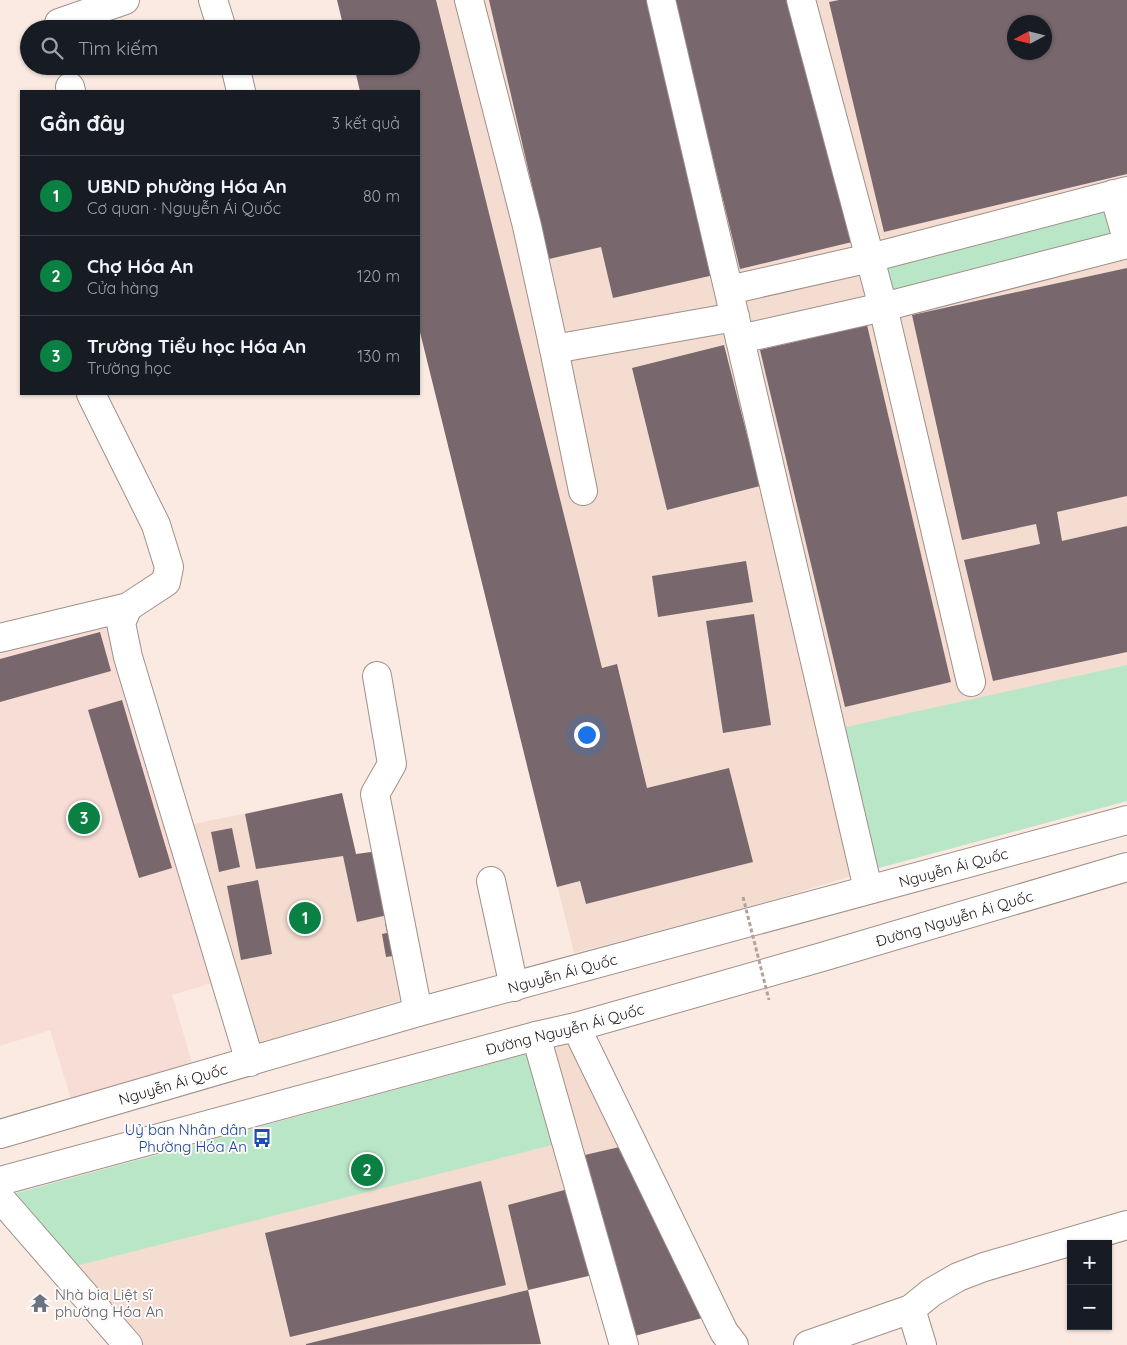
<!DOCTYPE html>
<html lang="vi">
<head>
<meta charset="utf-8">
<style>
	:root { --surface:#171b24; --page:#242831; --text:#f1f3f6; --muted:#9ea1a6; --line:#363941; --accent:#0b8043 }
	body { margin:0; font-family:Quicksand,sans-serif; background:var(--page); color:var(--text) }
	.controls { position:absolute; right:15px; bottom:15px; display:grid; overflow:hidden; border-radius:0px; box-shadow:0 1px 4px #0004 }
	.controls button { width:45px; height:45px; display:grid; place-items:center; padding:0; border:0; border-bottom:1px solid var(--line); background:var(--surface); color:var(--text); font:25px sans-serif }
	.compass { position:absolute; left:1007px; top:15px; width:45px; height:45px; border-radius:50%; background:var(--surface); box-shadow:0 1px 4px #0004; rotate:263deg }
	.you { position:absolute; left:586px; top:734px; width:18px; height:18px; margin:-12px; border:4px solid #fff; border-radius:50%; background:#1a73e8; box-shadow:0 0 0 8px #1a73e833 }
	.badge { display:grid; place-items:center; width:32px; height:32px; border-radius:50%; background:var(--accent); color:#fff; font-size:16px; font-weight:700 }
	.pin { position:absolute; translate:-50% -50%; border:2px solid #fff; box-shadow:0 1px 5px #0006 }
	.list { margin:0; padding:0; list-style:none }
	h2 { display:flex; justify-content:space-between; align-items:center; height:65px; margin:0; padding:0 20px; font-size:21px }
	h2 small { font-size:16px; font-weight:400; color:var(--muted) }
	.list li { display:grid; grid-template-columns:32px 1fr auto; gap:15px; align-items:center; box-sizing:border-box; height:80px; padding:0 20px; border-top:1px solid var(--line) }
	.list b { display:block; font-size:19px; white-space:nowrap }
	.list p { margin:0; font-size:16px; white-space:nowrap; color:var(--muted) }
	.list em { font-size:16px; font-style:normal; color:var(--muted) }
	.icon { flex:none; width:28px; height:28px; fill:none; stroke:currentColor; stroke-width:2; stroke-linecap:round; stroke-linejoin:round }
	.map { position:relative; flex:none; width:1127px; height:1345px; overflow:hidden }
	.search { position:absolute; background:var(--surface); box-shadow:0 1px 4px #0004; left:20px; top:20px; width:400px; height:55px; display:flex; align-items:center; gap:12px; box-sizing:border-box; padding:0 18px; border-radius:28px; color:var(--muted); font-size:19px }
	.panel { position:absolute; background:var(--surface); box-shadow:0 1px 4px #0004; left:20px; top:90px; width:400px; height:305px; border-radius:0px }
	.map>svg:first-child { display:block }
</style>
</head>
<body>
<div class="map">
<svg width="1127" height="1345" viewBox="0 0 1127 1345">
	<rect width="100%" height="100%" fill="#faeae2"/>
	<g fill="#f4dcd1" fill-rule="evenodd">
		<path d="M337,0H1127V801L871,870L758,905L574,953L419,328V91H360L354,66H411V29ZM1014,22H1044V52H1014Z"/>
		<polygon points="342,793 356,854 379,851 408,998 255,1045 189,825"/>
		<polygon points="574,1042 706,1317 627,1338 597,1274 528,1290 541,1344 537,1345 141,1345 72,1267 534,1052"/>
	</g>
	<polygon fill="#f7ddd6" points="111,621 219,981 172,995 192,1063 71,1099 50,1030 0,1046 0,648"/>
	<g fill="#bae6c8">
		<polygon points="1107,202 1117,240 887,301 877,262"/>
		<polygon points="1127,665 1127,801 871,870 837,729"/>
		<polygon points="534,1052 560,1143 72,1267 9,1195"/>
	</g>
	<g fill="#78686d" fill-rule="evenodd">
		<polygon points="337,0 436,0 602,668 617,664 647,788 729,768 753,862 586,904 580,881 557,887 419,328 419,91 360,91 354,66 411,66 411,29 344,29"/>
		<polygon points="489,0 651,0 714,275 613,298 601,247 549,259"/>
		<polygon points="674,0 792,0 852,242 740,269"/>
		<path d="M839,0H1127V174L884,232L829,2ZM1014,22H1044V52H1014Z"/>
		<polygon points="1127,268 1127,496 1057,512 1062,541 1127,526 1127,652 993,681 964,560 1040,544 1036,524 962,540 912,315"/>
		<polygon points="867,325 951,682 845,707 760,350"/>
		<polygon points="724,345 760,486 667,510 632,368"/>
		<polygon points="746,561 753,602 658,617 652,576"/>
		<polygon points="754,614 771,725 723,733 706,621"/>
		<polygon points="100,632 111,671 0,702 0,659"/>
		<polygon points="122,700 172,868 139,878 88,710"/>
		<polygon points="342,793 356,854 379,851 392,914 357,922 343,856 256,869 245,814"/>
		<polygon points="232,828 240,867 219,872 211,832"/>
		<polygon points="258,880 272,954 241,960 227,886"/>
		<polygon points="393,921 400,955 386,957 382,934 387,933 385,923"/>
		<polygon points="624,1146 706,1317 627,1338 576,1157"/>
		<polygon points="481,1181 506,1285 290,1337 265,1233"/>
		<polygon points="572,1188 597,1274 528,1290 508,1205"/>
		<polygon points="528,1290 541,1344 306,1345 306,1344"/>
	</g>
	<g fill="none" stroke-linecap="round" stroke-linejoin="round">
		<g stroke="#9f9089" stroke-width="30">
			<g id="minor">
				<polyline points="213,0 222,29"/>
				<polyline points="469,0 527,226 554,349 735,317"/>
				<polyline points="661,0 868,889"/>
				<polyline points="801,0 883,307 971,682"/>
				<polyline points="59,23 125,0"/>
				<polyline points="235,66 241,91"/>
				<polyline points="70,87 71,91"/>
				<polyline points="1114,194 1127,239"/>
				<polyline points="729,290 870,258 1127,191"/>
				<polyline points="740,339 883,307 1127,244"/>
				<polyline points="554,349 583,491"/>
				<polyline points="128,607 121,623 128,657 250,1062"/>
				<polyline points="0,638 128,607 166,582 169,567 156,525 91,394"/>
				<polyline points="377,676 392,764 375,794 418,1012"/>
				<polyline points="491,881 514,987"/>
				<polyline points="576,1027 724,1332 734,1345"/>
				<polyline points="536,1036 624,1345"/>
				<polyline points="0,1198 128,1345"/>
				<polyline points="911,1309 922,1345"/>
				<polyline points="808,1345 911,1309 932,1292 958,1277 984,1267 1127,1225"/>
			</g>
		</g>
		<g stroke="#9f9089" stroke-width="30">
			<g id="major">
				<path id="s1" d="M0,1134L418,1012L1127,820"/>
				<path id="s2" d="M0,1181L536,1036L576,1027L822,957L1127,867"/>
			</g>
		</g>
		<use href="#minor" stroke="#fff" stroke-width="28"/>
		<use href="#major" stroke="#fff" stroke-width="28"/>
		<polyline stroke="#b0a39d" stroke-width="3" stroke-dasharray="4 2.5" stroke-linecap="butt" points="743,897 769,1000"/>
	</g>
	<defs>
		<g id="bus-bare" transform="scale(1.5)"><path d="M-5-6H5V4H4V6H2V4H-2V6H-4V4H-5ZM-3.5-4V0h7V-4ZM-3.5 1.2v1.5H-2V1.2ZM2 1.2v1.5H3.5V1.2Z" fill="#1a4fb4" stroke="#fdfaf8" stroke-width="2.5" paint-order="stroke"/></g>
		<g id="temple-bare" transform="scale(1.5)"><path d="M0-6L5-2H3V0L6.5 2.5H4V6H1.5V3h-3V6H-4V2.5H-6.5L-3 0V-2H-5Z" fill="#6b7280" stroke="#fdfaf8" stroke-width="2.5" paint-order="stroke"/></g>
	</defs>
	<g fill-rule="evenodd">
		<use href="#bus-bare" x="262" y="1138"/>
		<use href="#temple-bare" x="40" y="1303"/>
	</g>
	<g text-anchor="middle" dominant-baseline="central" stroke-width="4" stroke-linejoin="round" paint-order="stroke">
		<g font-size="15" fill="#201a17" stroke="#fdfaf8">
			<text stroke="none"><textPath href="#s1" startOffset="990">Nguyễn Ái Quốc</textPath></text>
			<text stroke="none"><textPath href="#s2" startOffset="990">Đường Nguyễn Ái Quốc</textPath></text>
			<text stroke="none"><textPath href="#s1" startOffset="585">Nguyễn Ái Quốc</textPath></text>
			<text stroke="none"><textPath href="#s2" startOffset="585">Đường Nguyễn Ái Quốc</textPath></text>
			<text stroke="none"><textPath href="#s1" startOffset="180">Nguyễn Ái Quốc</textPath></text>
		</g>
		<g font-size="15" fill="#164399" stroke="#fdfaf8" text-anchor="end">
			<text x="247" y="1129">Uỷ ban Nhân dân<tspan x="247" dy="17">Phường Hóa An</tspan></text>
		</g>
		<g font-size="15" fill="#5b616d" stroke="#fdfaf8" text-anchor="start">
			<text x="55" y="1294">Nhà bia Liệt sĩ<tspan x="55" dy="17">phường Hóa An</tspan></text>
		</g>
	</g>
</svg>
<div class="controls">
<button>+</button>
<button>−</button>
</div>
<svg class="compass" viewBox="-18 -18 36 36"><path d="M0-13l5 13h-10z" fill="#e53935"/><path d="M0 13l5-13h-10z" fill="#9ea1a6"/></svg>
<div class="you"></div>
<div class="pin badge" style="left:305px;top:918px">1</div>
<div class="pin badge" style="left:367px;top:1170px">2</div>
<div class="pin badge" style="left:84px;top:818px">3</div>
<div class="search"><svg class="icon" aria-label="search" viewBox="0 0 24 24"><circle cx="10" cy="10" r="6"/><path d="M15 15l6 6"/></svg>Tìm kiếm</div>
<section class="panel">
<h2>Gần đây<small>3 kết quả</small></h2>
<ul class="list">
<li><span class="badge">1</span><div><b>UBND phường Hóa An</b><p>Cơ quan · Nguyễn Ái Quốc</p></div><em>80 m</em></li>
<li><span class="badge">2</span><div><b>Chợ Hóa An</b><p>Cửa hàng</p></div><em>120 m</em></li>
<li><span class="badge">3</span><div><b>Trường Tiểu học Hóa An</b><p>Trường học</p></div><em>130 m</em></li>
</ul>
</section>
</div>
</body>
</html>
